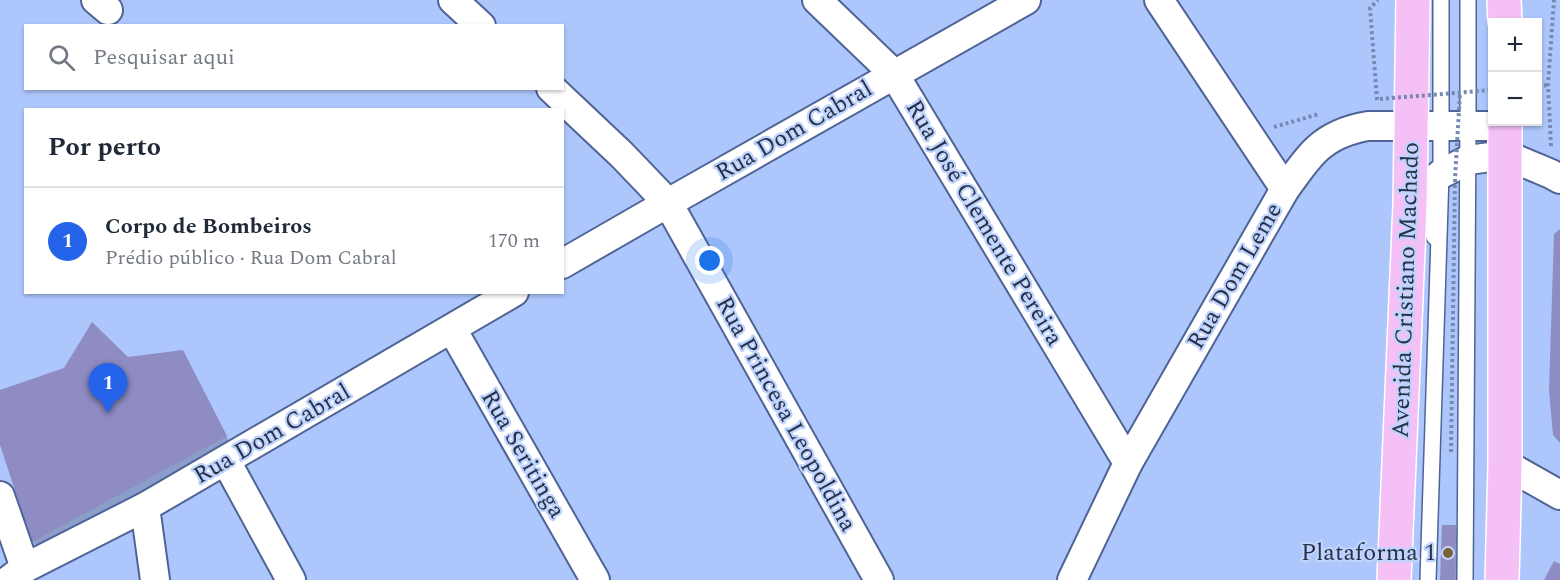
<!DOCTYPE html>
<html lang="pt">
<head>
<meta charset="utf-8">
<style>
	:root { --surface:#fff; --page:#f2f2f3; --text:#1f2937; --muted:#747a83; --line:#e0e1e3; --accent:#2563eb }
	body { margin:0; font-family:Spectral,serif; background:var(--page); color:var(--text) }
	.controls { position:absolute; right:18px; top:18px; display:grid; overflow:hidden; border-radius:0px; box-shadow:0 2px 4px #0004 }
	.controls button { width:54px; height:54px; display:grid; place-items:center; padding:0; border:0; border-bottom:2px solid var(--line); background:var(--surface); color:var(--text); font:30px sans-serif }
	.you { position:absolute; left:710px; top:261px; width:21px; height:21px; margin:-15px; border:4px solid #fff; border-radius:50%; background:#1a73e8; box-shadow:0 0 0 9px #1a73e833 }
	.badge { display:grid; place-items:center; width:39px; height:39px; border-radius:50%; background:var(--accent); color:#fff; font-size:20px; font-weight:700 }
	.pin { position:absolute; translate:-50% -50px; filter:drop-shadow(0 2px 3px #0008) }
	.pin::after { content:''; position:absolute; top:32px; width:21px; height:18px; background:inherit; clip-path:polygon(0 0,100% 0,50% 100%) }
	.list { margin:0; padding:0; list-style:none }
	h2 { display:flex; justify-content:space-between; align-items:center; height:78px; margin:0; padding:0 24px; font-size:26px }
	h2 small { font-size:20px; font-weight:400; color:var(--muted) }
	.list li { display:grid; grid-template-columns:39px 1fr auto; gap:18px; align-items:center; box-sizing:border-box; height:108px; padding:0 24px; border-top:2px solid var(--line) }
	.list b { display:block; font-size:22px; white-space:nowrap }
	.list p { margin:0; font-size:20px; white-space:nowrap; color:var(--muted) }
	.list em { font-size:20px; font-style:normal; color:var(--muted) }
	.icon { flex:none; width:33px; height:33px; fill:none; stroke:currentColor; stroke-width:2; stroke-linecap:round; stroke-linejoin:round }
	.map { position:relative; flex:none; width:1560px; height:580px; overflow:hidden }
	.search { position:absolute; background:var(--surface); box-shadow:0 2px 4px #0004; left:24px; top:24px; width:540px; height:66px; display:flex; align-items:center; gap:15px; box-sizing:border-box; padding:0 21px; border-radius:0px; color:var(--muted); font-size:22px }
	.panel { position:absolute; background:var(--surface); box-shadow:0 2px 4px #0004; left:24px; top:108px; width:540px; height:186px; border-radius:0px }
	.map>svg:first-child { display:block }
</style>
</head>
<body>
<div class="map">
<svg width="1560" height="580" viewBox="0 0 1560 580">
	<rect width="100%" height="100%" fill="#adc6fc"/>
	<g fill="#0003">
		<polygon points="127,359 189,364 233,449 40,553 33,541 0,440 0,392"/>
		<polygon points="1455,527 1459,533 1458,580 1442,580"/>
	</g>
	<g fill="#8e8cc3">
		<polygon points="1560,229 1560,443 1553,435 1549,390 1554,234"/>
		<polygon points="92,322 128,357 183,350 227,436 32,542 0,445 0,390 64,368"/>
		<polygon points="1442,525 1456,525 1455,580 1440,580"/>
		<polygon points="1554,561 1560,564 1560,580 1544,580"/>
	</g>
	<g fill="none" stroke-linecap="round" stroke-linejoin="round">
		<g stroke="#4f6495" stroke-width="18">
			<g id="service">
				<polyline points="1423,187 1434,237"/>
				<polyline points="1428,580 1441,174 1441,0"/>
				<polyline points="1465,580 1468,126 1468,0"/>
			</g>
		</g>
		<g stroke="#4f6495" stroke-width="32">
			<g id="minor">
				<polyline points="96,0 108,10"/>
				<polyline points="453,0 481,26"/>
				<polyline points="817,0 894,74 1128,463"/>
				<polyline points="1159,0 1285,189"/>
				<polyline points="551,88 622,155 668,203 879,580"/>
				<polyline points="1410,204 1423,189 1441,174 1468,160 1506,155 1551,174 1560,179"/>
				<polyline points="562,264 668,203 1026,0"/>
				<polyline points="452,329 595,580"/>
				<polyline points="226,461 291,580"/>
				<polyline points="1505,464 1560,495"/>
				<polyline points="0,496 25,568"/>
				<polyline points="145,507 155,580"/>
				<polyline points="9,580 25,568 145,507 514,292"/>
				<path d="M1072,580L1128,463L1285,189C1295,176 1305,160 1317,149C1331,136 1350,129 1368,126H1505"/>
			</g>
		</g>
		<g stroke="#fff" stroke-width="36">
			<g id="trunk">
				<polyline points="1504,0 1505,22"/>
				<polyline points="1394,580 1410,204 1413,0"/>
				<polyline points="1502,580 1505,464 1505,122"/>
			</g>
		</g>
		<g stroke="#778ab3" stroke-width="4" stroke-dasharray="3 3" stroke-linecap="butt">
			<polyline points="1538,86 1548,85"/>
			<polyline points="1377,100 1370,8 1378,0"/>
			<polyline points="1274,127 1319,114"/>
			<polyline points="1551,146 1548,85 1554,0"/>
		</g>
		<use href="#service" stroke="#fff" stroke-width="15"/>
		<use href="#minor" stroke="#fff" stroke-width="28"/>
		<use href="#trunk" stroke="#f4c0f6" stroke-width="33"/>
		<g stroke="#778ab3" stroke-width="4" stroke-dasharray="3 3" stroke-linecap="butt">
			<polyline points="1380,99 1492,90"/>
			<polyline points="1451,452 1455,179 1460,93"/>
		</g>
	</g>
	<circle fill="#796333" stroke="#bfd3ff" stroke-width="2" cx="1448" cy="553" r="6"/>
	<g text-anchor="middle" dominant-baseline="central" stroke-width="4.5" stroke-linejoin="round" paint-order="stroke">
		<g font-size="24" fill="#283146" stroke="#bfd3ff">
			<text transform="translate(794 131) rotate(-30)">Rua Dom Cabral</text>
			<text transform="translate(984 223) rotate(59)">Rua José Clemente Pereira</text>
			<text transform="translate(1235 276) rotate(-60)">Rua Dom Leme</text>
			<text transform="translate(1406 290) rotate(-88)">Avenida Cristiano Machado</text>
			<text transform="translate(786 414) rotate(61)">Rua Princesa Leopoldina</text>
			<text transform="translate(272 434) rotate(-30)">Rua Dom Cabral</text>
			<text transform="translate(523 454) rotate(60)">Rua Seritinga</text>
		</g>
		<g font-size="24" fill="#283146" stroke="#bfd3ff" text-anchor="end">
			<text x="1436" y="553">Plataforma 1</text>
		</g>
	</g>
</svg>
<div class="controls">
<button>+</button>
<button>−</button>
</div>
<div class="you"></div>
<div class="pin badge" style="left:108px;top:413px">1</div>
<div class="search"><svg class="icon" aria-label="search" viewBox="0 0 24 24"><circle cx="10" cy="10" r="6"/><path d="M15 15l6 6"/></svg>Pesquisar aqui</div>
<section class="panel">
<h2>Por perto<small></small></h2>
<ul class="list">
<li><span class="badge">1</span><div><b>Corpo de Bombeiros</b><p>Prédio público · Rua Dom Cabral</p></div><em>170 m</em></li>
</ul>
</section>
</div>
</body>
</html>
